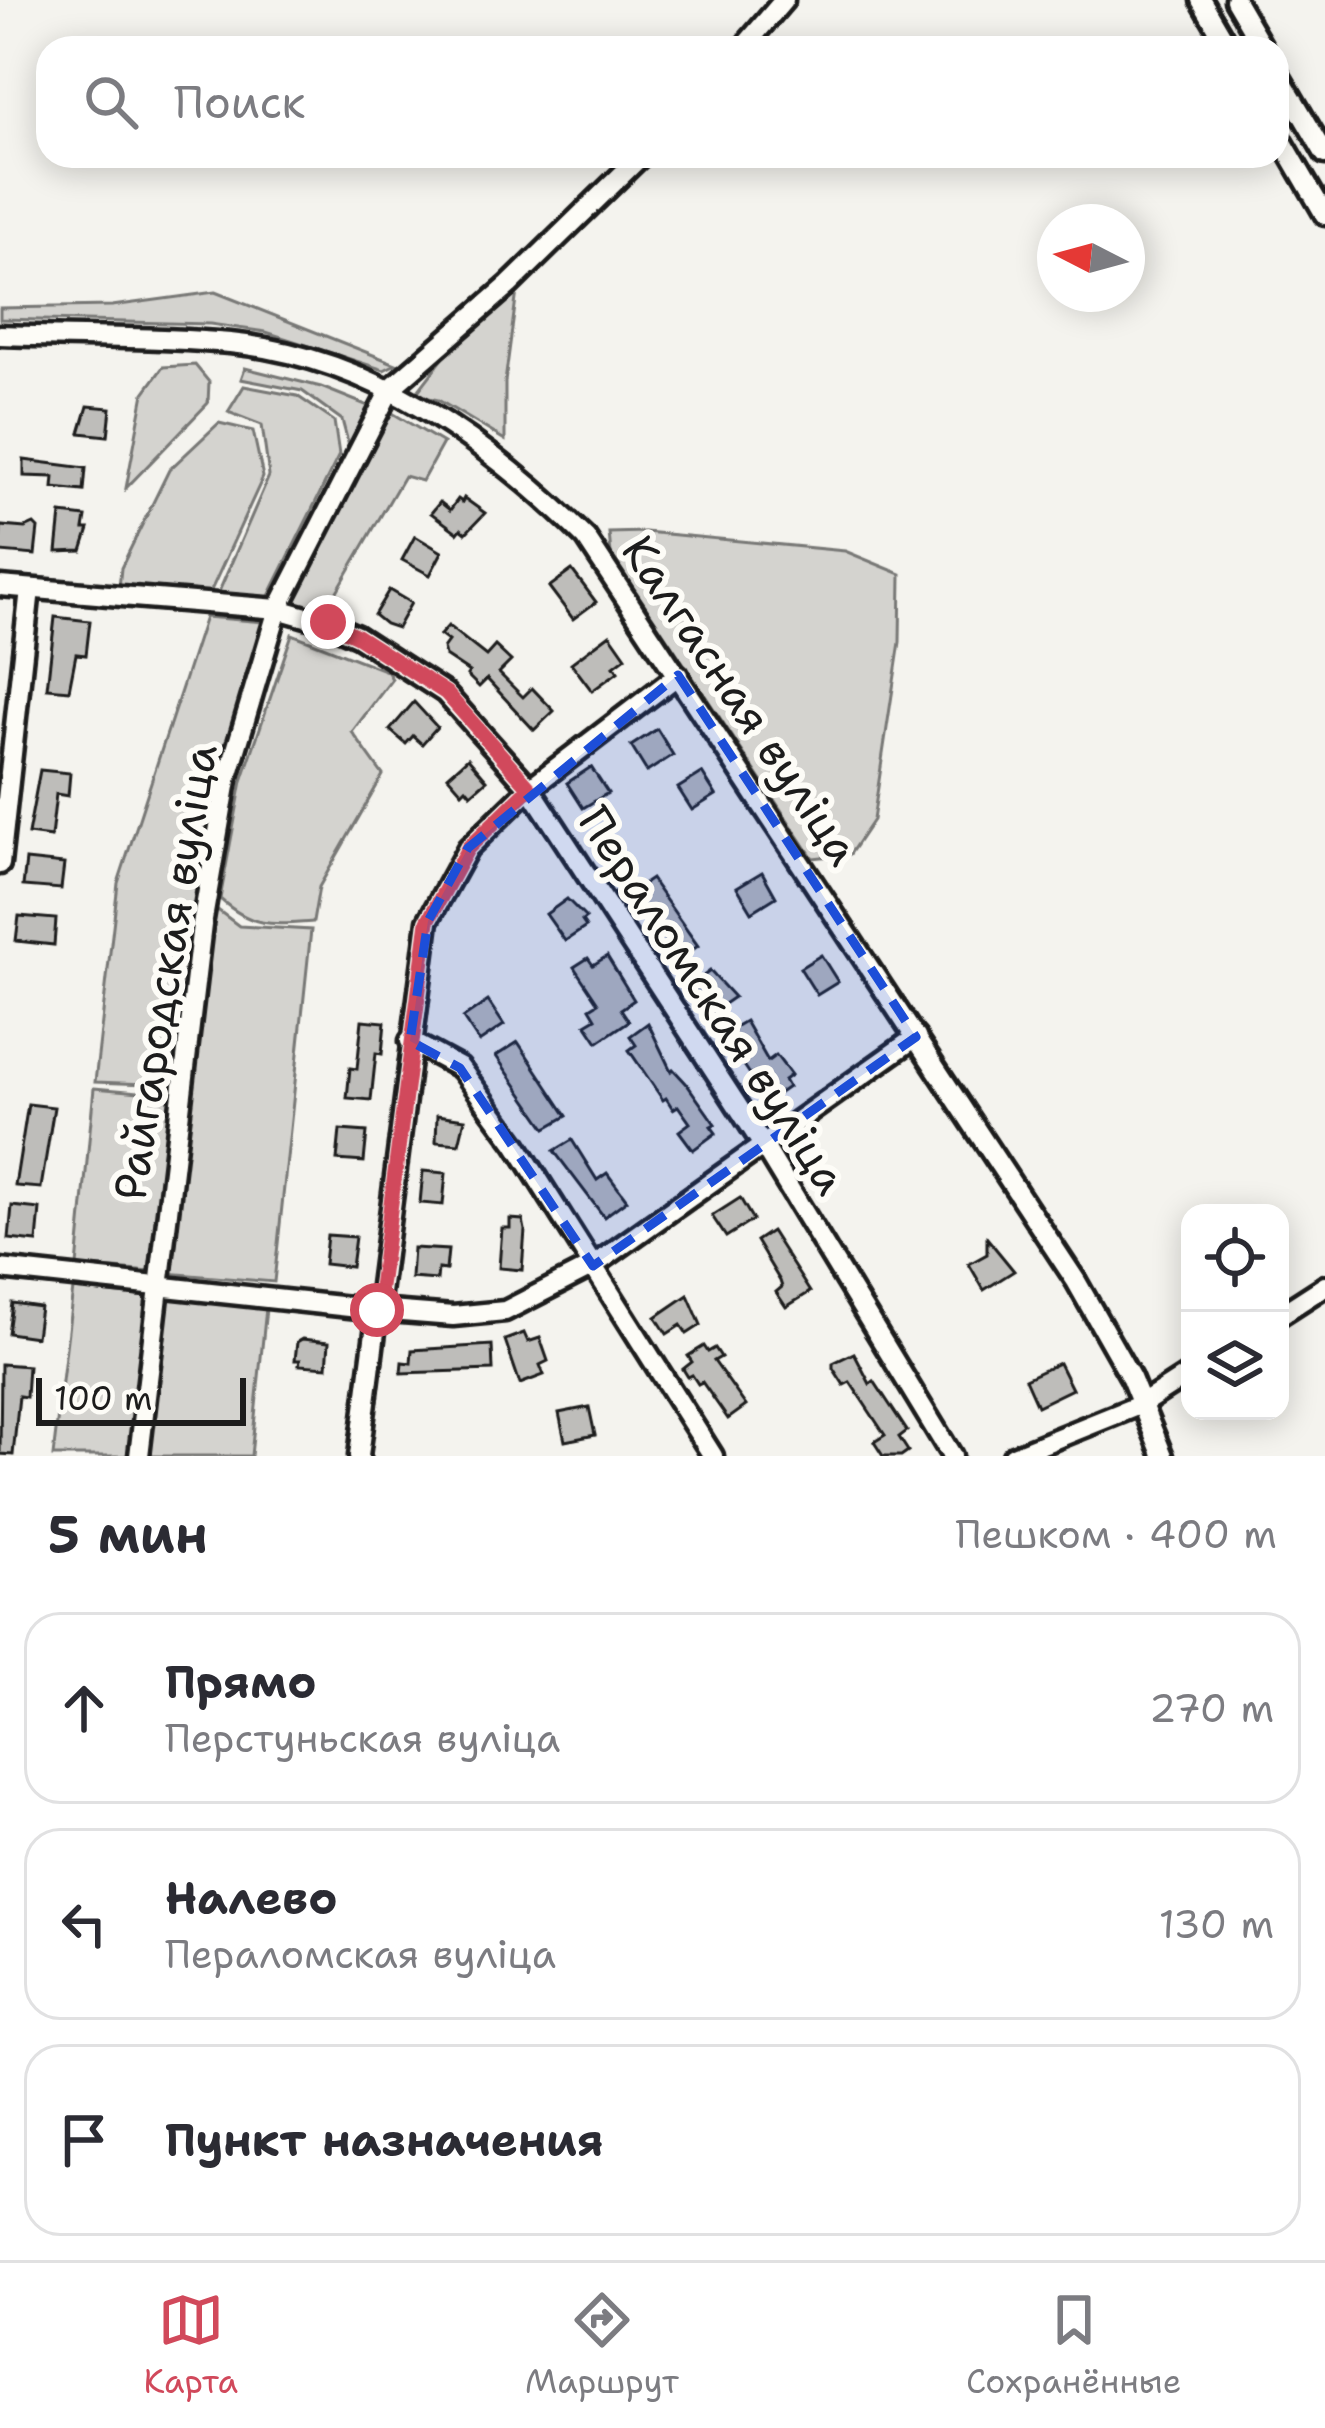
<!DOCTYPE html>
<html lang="ru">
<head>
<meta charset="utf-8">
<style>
	:root { --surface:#fff; --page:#f2f2f3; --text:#2b2b33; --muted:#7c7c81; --line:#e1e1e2; --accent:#d1495b }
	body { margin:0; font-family:"Shantell Sans",sans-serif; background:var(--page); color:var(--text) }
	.controls { position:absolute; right:36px; bottom:36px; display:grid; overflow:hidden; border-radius:24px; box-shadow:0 6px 30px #0003 }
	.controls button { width:108px; height:108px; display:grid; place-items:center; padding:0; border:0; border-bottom:3px solid var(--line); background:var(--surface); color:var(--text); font:60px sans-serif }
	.compass { position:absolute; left:1037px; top:204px; width:108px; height:108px; border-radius:50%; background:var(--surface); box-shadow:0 6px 30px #0003; rotate:276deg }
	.scale { position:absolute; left:36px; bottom:30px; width:210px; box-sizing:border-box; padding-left:12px; border:6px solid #1c1c1c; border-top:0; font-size:33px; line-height:42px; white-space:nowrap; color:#1c1c1c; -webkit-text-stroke:9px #fdfcf7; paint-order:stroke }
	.stop { position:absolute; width:36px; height:36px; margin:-27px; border:9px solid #d1495b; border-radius:50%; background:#fff }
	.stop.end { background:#d1495b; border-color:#fff; box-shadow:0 3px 12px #0008 }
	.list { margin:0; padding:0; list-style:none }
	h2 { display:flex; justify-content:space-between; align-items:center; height:156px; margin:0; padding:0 48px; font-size:51px }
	h2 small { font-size:39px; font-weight:400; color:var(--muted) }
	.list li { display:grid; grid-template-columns:78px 1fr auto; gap:36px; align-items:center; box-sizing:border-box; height:192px; margin:0 24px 24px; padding:0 24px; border:3px solid var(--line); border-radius:36px }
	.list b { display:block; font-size:45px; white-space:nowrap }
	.list p { margin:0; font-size:39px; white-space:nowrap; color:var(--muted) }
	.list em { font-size:39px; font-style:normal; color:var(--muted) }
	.icon { flex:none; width:66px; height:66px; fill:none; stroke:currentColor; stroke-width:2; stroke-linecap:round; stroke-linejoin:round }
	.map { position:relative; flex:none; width:1325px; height:1456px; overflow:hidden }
	.search { position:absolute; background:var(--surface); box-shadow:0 6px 30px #0003; left:36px; right:36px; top:36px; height:132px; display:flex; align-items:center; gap:30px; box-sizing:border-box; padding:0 42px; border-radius:36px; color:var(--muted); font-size:45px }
	.sheet { height:804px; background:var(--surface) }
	nav { display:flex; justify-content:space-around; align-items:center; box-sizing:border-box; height:168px; border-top:3px solid var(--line); background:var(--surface); font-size:33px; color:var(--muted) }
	nav a { display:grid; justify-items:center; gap:6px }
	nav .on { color:var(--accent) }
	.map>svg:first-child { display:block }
</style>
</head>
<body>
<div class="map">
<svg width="1325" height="1456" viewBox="0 0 1325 1456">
	<rect width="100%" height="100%" fill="#f4f3ee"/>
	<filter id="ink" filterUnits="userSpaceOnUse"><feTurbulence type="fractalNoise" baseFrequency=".00833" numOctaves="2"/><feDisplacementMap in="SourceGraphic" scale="24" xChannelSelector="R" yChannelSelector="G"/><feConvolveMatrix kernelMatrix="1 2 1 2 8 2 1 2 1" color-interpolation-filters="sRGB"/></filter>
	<g filter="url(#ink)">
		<g fill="#d4d3cf" stroke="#787876" stroke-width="3">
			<polygon points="517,291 505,382 505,440 438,400 415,395 461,335"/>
			<polygon points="215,292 396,364 384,370 266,332 210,324 0,319 0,308 112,306"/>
			<polygon points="195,365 209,382 208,403 126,488 144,393 163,367"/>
			<polygon points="245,368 321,387 376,409 350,450 342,420 302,391 241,379"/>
			<polygon points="244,386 297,396 334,421 339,455 268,598 218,594 269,476 262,425 228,412"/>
			<polygon points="389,411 443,443 422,481 404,476 325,612 288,607"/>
			<polygon points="219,423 253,431 263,477 209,595 119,588 121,568 169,470"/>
			<polygon points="645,532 845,551 901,574 900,642 873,820 850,854 813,858 611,554 609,533"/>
			<polygon points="205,617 264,622 216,788 173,1085 95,1082 118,883"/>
			<path d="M292,634L387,671L392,679L352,732L383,775L319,887L313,922C271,925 253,928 220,899L242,781Z"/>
			<polygon points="215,908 239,926 311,930 274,1282 166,1273"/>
			<polygon points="94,1088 174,1095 151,1272 77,1266"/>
			<polygon points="73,1289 147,1297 131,1456 53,1456"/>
			<polygon points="165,1297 266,1308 251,1456 147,1456"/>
		</g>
		<g fill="#bebdba" stroke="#1c1c1c" stroke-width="3">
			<polygon points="88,406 111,408 108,436 80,433"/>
			<polygon points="24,460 86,468 84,491 53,488 54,477 24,476"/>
			<polygon points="464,498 485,513 466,533 461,529 458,533 431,513 440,502 450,510 458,499 462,502"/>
			<polygon points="61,514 86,517 84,529 89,529 82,551 57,552"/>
			<polygon points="34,524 38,528 35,555 0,552 1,526 25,528"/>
			<polygon points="415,536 442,552 430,575 402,560"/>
			<polygon points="572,570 596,602 573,619 549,587"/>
			<polygon points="389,590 411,603 397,628 385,624 374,615"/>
			<polygon points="55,617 90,621 86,655 76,654 69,690 47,688"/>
			<polygon points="448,626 486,656 495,646 511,661 499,673 523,697 532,688 554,711 534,730 487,679 479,687 467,675 469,672 445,656 443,648 448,641 440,635"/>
			<polygon points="610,634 626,657 614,666 618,672 592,691 571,663"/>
			<polygon points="414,702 437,727 422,744 413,736 406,744 390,730"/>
			<polygon points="657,729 673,755 647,772 631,746"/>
			<polygon points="468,758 487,780 471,794 466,788 462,792 448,776"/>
			<polygon points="591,767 608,793 583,808 567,783"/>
			<polygon points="40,770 70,773 68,796 56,794 51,837 28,834"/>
			<polygon points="702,773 716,795 692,810 678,788"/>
			<polygon points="26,860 64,864 61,889 23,886"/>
			<polygon points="762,872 776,897 752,912 737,887"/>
			<polygon points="651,879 698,946 680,959 630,893"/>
			<polygon points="567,899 586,918 582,921 586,927 565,941 546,914"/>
			<polygon points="19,916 56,919 54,945 16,941"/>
			<polygon points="821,955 838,982 817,995 800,968"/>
			<polygon points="607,956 634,1000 621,1009 629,1021 598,1042 586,1024 596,1018 590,1008 598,1003 574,967 588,958 593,965"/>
			<polygon points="710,971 734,997 711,1013 691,985"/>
			<polygon points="488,1001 504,1025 479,1042 463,1018"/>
			<polygon points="362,1020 385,1022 382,1054 376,1053 371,1100 347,1098 350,1068 357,1069"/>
			<polygon points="745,1021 768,1061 776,1055 791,1075 784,1080 788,1087 768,1101 723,1034"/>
			<polygon points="648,1023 671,1071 673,1069 686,1083 715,1124 711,1126 716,1133 693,1150 679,1131 690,1123 678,1106 673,1109 666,1098 663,1100 629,1050 636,1045 630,1036"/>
			<polygon points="518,1042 567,1116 546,1128 496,1056"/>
			<polygon points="28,1104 54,1107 41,1188 15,1186"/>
			<polygon points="437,1115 465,1119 459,1144 436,1142"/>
			<polygon points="340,1130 367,1132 364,1162 337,1160"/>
			<polygon points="572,1140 597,1180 607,1173 627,1200 604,1217 554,1151"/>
			<polygon points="423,1171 446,1173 443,1205 420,1203"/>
			<polygon points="740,1198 753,1220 726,1237 712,1216"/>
			<polygon points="12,1206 40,1209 37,1242 9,1239"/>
			<polygon points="510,1219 523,1220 525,1230 522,1270 499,1268 502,1228 510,1228"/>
			<polygon points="771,1231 810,1292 786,1307 776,1292 782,1287 780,1281 756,1241"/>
			<polygon points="327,1235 355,1237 351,1267 324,1264"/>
			<polygon points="987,1238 1014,1271 984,1290 969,1264 987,1254"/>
			<polygon points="413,1248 448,1250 446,1270 438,1269 437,1280 411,1278"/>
			<polygon points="688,1295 701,1325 687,1334 681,1325 667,1334 656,1317"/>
			<polygon points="12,1303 40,1307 36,1337 8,1333"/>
			<polygon points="524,1333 528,1342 540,1338 548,1361 540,1365 544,1375 520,1384 505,1340"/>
			<polygon points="302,1339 329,1342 327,1367 299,1365 300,1360 295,1360 297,1342"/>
			<polygon points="492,1345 493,1370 401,1373 402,1362 411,1363 412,1350"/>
			<polygon points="704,1346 708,1352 715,1348 721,1357 714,1361 746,1406 728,1419 702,1382 698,1384 692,1375 688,1377 683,1369 692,1362 688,1356"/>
			<polygon points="854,1353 870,1384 874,1381 907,1431 899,1437 908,1451 901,1456 883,1456 874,1442 885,1435 850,1382 844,1385 833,1368 833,1363"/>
			<polygon points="1059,1363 1072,1389 1037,1406 1025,1379"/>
			<polygon points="1,1364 28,1366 26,1397 19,1396 13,1455 0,1454"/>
			<polygon points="589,1407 595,1435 565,1441 559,1413"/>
		</g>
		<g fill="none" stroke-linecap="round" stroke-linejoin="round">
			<g stroke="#1c1c1c" stroke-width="27">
				<g id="minor">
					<polyline points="1201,0 1229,48"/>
					<polyline points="1235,0 1263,48"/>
					<polyline points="743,48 784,0"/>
					<polyline points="1277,72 1325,154"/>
					<polyline points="1277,132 1325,215"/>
					<path d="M0,335C77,338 154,336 230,343C373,357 488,442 586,538L1076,1281L1131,1378L1163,1456"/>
					<polyline points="0,586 278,609 327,623 357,636 445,693 530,788 763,1145 952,1456"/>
					<polyline points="0,864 30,589"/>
					<polyline points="410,1041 460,1068 516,1144 713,1456"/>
					<polyline points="0,1269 377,1310 453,1316 505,1311 593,1266 916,1037"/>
					<polyline points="1280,1315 1325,1286"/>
					<polyline points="139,1456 202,925 227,780 278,609 391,388 509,285 641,156"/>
					<polyline points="359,1456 428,921 468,848 530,788 678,675"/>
					<polyline points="1013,1456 1142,1404 1190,1373"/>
				</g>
			</g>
			<use href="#minor" stroke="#fdfcf7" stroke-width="18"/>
		</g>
	</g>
	<g fill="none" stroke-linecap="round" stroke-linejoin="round" filter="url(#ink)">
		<polyline stroke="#d1495b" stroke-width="15" points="328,622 357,636 446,693 530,788 468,848 428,921 377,1310"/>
	</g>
	<path fill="#1d4ed8" fill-opacity="0.2" stroke="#1d4ed8" stroke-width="9" stroke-dasharray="24 15" stroke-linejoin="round" d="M678,675L916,1037L593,1266L460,1068L410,1041L428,921L468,848Z"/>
	<g text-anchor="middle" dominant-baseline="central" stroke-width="12" stroke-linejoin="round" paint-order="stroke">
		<g font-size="45" fill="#1c1c1c" stroke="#fdfcf7">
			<text transform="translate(741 700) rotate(56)">Калгасная вуліца</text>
			<text transform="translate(165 972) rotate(-81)">Райгародская вуліца</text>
			<text transform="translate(713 1000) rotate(57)">Пераломская вуліца</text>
		</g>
	</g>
</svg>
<div class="controls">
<button><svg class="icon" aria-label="locate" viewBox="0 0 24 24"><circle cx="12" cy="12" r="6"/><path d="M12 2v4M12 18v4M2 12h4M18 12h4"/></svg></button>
<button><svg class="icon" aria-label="layers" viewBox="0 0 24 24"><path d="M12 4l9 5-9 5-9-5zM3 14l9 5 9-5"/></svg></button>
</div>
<svg class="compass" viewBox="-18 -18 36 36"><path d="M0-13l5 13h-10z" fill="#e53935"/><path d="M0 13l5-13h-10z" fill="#7c7c81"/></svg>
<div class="scale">100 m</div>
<div class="stop" style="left:377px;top:1310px"></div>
<div class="stop end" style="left:328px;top:622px"></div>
<div class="search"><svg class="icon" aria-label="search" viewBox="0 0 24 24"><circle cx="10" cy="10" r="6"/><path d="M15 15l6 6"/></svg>Поиск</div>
</div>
<section class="sheet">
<h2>5 мин<small>Пешком · 400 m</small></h2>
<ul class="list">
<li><svg class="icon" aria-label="ahead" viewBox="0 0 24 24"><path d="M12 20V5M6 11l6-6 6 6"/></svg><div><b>Прямо</b><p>Перстуньская вуліца</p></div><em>270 m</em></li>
<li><svg class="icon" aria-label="left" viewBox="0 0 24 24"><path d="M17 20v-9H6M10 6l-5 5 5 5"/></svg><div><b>Налево</b><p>Пераломская вуліца</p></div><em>130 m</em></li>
<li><svg class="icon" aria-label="arrive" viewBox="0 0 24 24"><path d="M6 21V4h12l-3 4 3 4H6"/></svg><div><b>Пункт назначения</b></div></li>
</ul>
</section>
<nav>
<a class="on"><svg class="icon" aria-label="map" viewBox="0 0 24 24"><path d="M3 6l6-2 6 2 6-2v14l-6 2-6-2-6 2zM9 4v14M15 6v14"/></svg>Карта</a>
<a><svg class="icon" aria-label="directions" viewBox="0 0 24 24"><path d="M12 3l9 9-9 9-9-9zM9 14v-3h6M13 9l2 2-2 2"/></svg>Маршрут</a>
<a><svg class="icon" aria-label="saved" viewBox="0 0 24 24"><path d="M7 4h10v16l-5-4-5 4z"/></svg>Сохранённые</a>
</nav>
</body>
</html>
